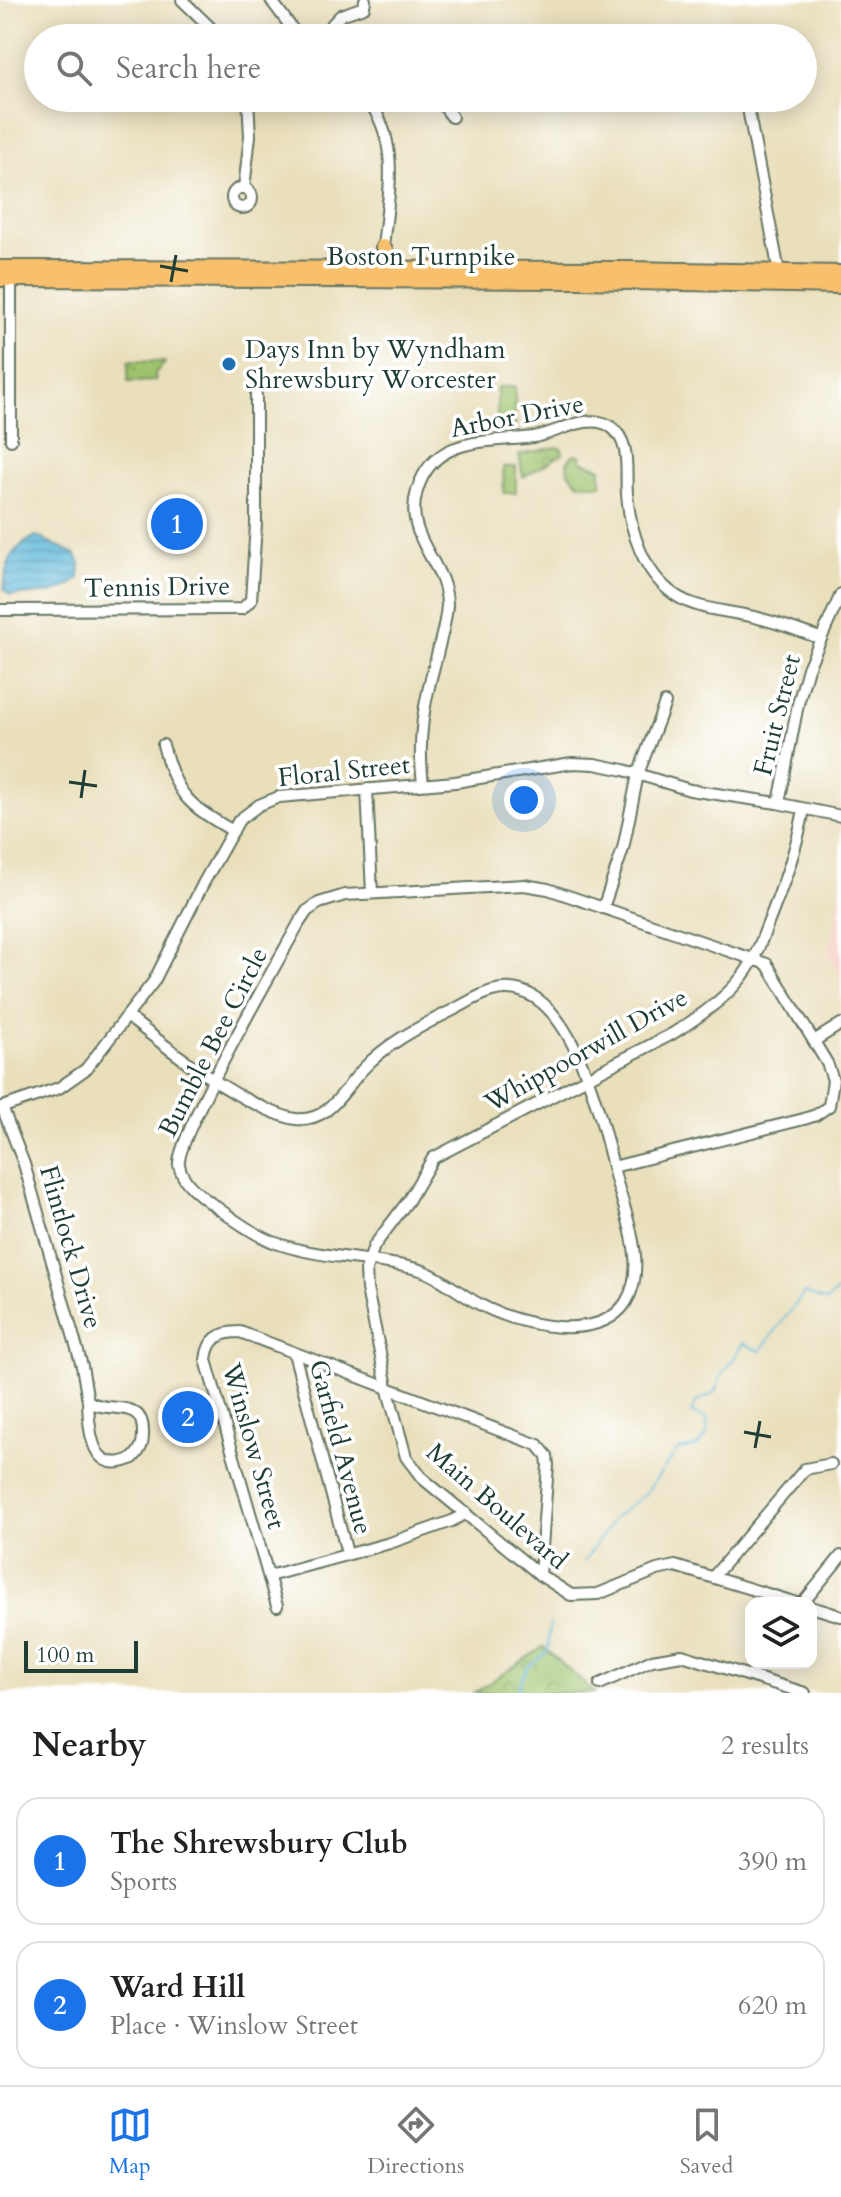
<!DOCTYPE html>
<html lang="en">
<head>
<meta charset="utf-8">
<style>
	:root { --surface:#fff; --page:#f2f2f2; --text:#222; --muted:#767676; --line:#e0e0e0; --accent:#1a73e8 }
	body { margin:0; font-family:Cardo,serif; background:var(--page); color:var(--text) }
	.controls { position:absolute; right:24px; bottom:24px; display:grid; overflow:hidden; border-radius:16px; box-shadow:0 4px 20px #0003 }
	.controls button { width:72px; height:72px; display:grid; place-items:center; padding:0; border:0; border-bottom:2px solid var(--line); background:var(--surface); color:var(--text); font:40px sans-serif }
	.scale { position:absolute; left:24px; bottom:20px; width:114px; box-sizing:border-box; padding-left:8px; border:4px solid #1f3d34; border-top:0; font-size:22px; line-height:28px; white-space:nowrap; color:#1f3d34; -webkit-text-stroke:6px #fff; paint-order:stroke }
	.you { position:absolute; left:524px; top:800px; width:28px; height:28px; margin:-20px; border:6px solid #fff; border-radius:50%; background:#1a73e8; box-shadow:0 0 0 12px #1a73e833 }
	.badge { display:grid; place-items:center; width:52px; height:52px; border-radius:50%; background:var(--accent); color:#fff; font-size:26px; font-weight:700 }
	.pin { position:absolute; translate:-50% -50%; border:4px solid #fff; box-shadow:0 2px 8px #0006 }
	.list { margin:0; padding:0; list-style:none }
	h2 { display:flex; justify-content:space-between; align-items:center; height:104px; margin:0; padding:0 32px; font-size:34px }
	h2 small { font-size:26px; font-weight:400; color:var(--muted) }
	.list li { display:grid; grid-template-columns:52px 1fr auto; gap:24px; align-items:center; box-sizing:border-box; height:128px; margin:0 16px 16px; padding:0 16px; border:2px solid var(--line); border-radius:24px }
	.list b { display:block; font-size:30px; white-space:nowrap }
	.list p { margin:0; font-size:26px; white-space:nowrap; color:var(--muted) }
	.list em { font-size:26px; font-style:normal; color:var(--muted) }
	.icon { flex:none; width:44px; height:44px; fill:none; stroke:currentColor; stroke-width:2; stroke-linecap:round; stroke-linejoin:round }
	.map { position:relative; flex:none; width:841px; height:1693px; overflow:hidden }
	.search { position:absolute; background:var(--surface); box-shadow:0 4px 20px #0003; left:24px; right:24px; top:24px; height:88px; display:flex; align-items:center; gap:20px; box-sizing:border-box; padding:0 28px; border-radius:44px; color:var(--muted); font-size:30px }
	.sheet { height:392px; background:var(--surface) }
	nav { display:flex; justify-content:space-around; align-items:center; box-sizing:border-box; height:112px; border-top:2px solid var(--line); background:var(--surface); font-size:22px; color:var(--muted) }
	nav a { display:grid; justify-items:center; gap:4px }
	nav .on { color:var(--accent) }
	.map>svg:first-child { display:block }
</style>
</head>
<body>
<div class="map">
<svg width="841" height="1693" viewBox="0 0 841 1693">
	<defs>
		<pattern id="park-crowns" width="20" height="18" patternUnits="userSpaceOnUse" patternTransform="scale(2)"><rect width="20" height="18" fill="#9fc36d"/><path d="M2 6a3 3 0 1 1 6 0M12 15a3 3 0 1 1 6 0" fill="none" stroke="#81a05a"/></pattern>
		<pattern id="water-rules" width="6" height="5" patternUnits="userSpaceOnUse" patternTransform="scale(2)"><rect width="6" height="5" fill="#5ab6d8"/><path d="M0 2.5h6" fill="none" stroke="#4a95b0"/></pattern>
	</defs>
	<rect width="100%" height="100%" fill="#fff"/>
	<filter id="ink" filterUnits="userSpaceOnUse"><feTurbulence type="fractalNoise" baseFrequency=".0125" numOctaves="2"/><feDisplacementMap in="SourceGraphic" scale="16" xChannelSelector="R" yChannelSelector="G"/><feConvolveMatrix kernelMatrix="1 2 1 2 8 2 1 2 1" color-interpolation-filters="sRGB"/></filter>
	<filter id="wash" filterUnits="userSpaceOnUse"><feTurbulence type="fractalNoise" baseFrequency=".006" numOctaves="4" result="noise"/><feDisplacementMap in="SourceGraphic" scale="32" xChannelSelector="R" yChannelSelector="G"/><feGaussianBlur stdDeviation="1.8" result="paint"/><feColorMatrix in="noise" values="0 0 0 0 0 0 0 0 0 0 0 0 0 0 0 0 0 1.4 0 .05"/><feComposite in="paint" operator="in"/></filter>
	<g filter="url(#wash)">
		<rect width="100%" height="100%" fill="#e9dfbb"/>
		<polygon fill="#f7d1c9" points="841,888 841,977 829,955"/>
		<g fill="url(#park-crowns)" stroke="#5f8050" stroke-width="2">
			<polygon points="128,361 165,362 165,363 155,373 156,381 128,382"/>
			<polygon points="557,447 562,449 563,454 523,477 519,455"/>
			<polygon points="543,1647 595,1693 474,1693"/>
		</g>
		<g fill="#9fc36d" stroke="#5f8050" stroke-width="2">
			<rect x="497" y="387" width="18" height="41"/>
			<polygon points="574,454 580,455 581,461 601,468 601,485 578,483 568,472 567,462"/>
			<polygon points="503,467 516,467 516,493 504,493"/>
		</g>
		<path fill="url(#water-rules)" stroke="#3c7a86" stroke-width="2" d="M36,536L75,554L80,563L79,578C60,597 36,594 10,595L4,589C6,559 10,550 36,536Z"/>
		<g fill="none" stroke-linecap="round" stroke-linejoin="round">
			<g stroke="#5ab6d8" stroke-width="2">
				<path d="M584,1562L614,1518L644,1495L678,1450L696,1447L707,1435V1418L691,1413L697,1401C725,1391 712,1388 725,1370C732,1359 738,1356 742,1343L760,1351L804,1293L826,1301L841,1288"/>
				<polyline points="516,1693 528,1667 548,1651 550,1624"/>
			</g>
		</g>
	</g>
	<g filter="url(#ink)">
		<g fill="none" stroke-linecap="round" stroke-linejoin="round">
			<g stroke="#667663" stroke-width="14">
				<g id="minor">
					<polyline points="182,0 215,32"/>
					<polyline points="271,0 299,38"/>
					<polyline points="277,38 293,30"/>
					<polyline points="319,38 341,15 364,7 365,0"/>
					<path d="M366,98C402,141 388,196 383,247"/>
					<polyline points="438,98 452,117"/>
					<polyline points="746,98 779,272"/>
					<polyline points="244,188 250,136 248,98"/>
					<circle cx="242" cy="198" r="10"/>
					<polyline points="11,279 11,440"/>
					<polyline points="0,610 242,609 251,600 256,524 256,395"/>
					<path d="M163,745C177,796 188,805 233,831"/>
					<path d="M423,784C417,738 424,703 436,659C440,641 446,624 447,605C447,579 431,561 421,538C414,523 412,507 417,491C433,435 487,443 534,437C556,434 588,412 610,426C632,442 625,471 627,494C630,531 643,573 675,595C698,611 735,611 762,619C782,624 801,632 820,638"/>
					<polyline points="367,789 372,893"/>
					<polyline points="779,803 798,704 808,668 841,594"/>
					<polyline points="603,908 623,849 638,774 665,703"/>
					<path d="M127,1016C168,1048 205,1078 251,1102C265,1108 280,1117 296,1119C330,1122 343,1090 363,1069C386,1044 419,1027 449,1012C462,1006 478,995 492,991C571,969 603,1126 616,1179C626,1216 648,1266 626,1302C599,1345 515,1324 479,1304C458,1293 439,1275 417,1269C370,1257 321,1259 276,1243C252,1234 229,1216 208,1201C196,1192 182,1181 179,1165C175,1139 280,958 299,923L307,911L319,903L345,895L524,885L548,889L767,964L827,1063L833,1080L829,1106L816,1115L804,1119L613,1167"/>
					<polyline points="814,1041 841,1024"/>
					<path d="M2,1107L24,1164L82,1366L88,1401C108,1415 145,1396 143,1435C143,1445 140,1451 133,1458C90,1478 89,1428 88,1401"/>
					<polyline points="0,1108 59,1088 86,1069 154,981 204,882 239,820 259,805 279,797 455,782 572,763 595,764 624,770 690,790 777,803 841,816"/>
					<polyline points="294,1353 347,1553"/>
					<polyline points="269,1576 390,1543 452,1521 466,1513"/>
					<polyline points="713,1577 805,1469 831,1464"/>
					<path d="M797,1603L675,1566L657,1570L598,1594L571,1595L540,1575L422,1478L406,1457L387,1387L367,1289L366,1270L374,1246L408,1201L433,1158L672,1034C698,1018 730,996 747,970C756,957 761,941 767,926C782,888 797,849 804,809"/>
					<polyline points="803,1603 841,1556"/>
					<path d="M277,1606L206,1360C208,1339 219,1332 240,1332L538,1445L547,1456L548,1465L540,1575"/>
					<polyline points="811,1607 841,1616"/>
					<polyline points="600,1684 652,1660 682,1655 805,1693"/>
				</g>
			</g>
			<g stroke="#667663" stroke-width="18">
				<g id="highway">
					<polyline points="383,247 397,269"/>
					<polyline points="0,268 628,269 841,273"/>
					<polyline points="0,279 580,281 841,286"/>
				</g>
			</g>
			<use href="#minor" stroke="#fff" stroke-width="10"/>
			<use href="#highway" stroke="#f8bf6c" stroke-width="14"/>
		</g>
	</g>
	<path fill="none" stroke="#1f3d34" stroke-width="3" d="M160,266L188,271M171,282L176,255M69,782L97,786M81,798L85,770M744,1432L771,1437M755,1448L760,1421"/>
	<circle fill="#1f6fb2" stroke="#fff" stroke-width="3" cx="229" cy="364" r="8"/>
	<g text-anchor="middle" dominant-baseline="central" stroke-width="7" stroke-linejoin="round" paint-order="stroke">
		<g font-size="26" fill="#1f3d34" stroke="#fff">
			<text x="421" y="256">Boston Turnpike</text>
			<text transform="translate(517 416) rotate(-11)">Arbor Drive</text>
			<text transform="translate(157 587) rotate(-1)">Tennis Drive</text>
			<text transform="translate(777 715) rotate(-76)">Fruit Street</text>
			<text transform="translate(344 771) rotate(-6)">Floral Street</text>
			<text transform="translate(213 1042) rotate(-63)">Bumble Bee Circle</text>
			<text transform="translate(586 1050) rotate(-29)">Whippoorwill Drive</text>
			<text transform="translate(71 1247) rotate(74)">Flintlock Drive</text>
			<text transform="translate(254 1446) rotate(74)">Winslow Street</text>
			<text transform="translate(341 1447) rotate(75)">Garfield Avenue</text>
			<text transform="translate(497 1506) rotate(41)">Main Boulevard</text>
		</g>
		<g font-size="26" fill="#1f3d34" stroke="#fff" text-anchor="start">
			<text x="245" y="349">Days Inn by Wyndham<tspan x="245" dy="30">Shrewsbury Worcester</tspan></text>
		</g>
	</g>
</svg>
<div class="controls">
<button><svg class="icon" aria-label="layers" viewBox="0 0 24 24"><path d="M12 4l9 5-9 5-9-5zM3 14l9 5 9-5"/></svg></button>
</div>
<div class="scale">100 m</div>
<div class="you"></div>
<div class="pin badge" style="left:177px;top:524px">1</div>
<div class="pin badge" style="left:188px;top:1417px">2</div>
<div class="search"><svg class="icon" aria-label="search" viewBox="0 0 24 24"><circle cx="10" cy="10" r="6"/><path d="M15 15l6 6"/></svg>Search here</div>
</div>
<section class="sheet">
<h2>Nearby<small>2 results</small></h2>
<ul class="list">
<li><span class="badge">1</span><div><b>The Shrewsbury Club</b><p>Sports</p></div><em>390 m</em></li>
<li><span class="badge">2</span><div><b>Ward Hill</b><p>Place · Winslow Street</p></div><em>620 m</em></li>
</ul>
</section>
<nav>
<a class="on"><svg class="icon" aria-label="map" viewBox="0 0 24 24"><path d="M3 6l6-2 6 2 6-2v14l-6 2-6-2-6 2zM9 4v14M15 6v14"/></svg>Map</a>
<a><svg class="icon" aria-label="directions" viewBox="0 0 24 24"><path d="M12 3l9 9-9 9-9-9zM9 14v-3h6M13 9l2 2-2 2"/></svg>Directions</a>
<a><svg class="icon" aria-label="saved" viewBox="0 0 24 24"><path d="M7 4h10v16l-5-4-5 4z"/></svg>Saved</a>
</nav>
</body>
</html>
